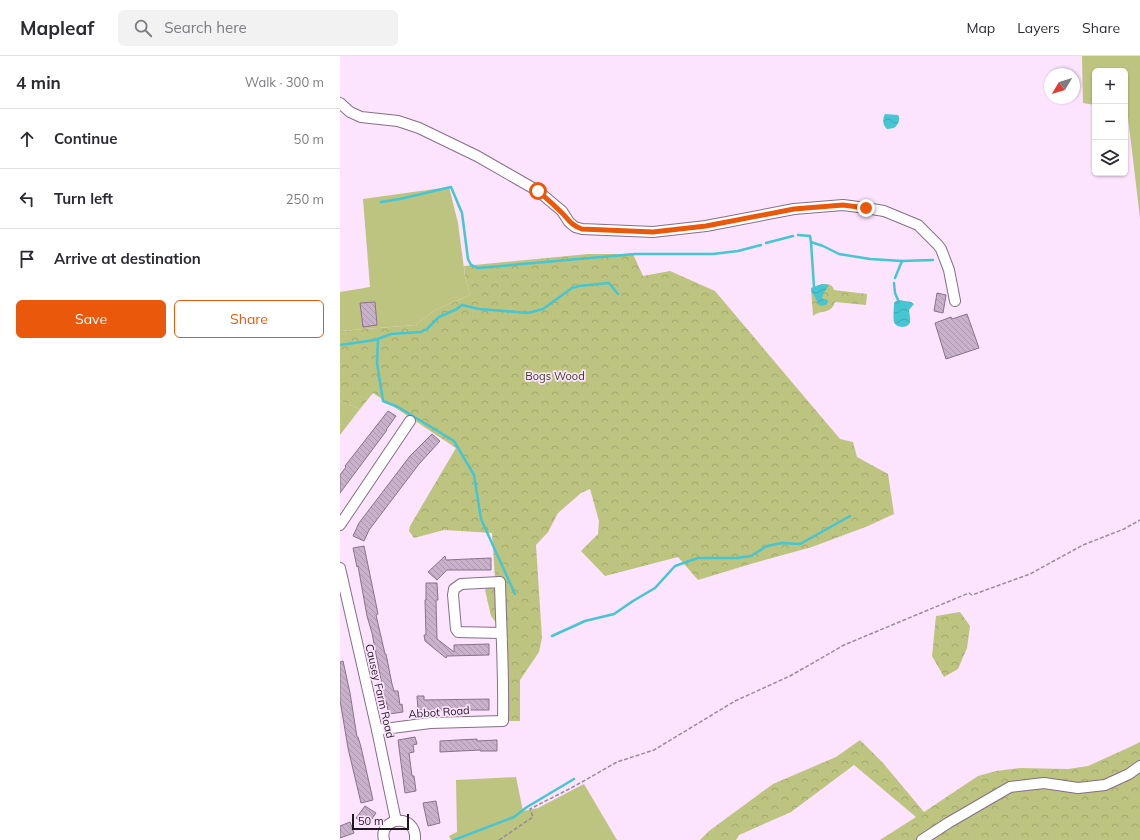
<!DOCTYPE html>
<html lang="en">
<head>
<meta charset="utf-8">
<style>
	:root { --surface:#fff; --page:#f2f2f3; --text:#2b2b33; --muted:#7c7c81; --line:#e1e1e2; --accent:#ea580c }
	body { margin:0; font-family:Mulish,sans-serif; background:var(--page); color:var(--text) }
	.controls { position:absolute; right:12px; top:12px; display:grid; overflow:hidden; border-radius:6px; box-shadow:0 1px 3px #0004 }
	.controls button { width:36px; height:36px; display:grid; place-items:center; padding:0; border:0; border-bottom:1px solid var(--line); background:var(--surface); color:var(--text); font:20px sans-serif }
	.compass { position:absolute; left:704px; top:12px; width:36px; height:36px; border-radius:50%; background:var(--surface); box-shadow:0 1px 3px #0004; rotate:232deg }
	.scale { position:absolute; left:12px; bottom:10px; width:57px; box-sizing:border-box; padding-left:4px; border:2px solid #1f1720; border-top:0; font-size:11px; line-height:14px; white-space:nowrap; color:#1f1720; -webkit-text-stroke:3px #fce3fe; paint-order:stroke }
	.stop { position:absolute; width:12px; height:12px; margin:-9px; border:3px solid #ea580c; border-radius:50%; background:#fff }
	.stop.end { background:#ea580c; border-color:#fff; box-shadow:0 1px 4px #0008 }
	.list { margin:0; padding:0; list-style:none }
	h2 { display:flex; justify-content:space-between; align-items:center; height:52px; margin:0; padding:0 16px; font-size:17px }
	h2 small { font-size:13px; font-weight:400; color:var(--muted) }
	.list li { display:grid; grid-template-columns:26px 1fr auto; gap:12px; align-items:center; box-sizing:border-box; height:60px; padding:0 16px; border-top:1px solid var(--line) }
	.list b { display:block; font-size:15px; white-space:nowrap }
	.list em { font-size:13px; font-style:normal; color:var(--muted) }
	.actions { display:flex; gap:8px; padding:12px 16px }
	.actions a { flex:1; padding:9px 0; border:1px solid var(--accent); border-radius:6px; text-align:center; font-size:14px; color:var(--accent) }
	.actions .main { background:var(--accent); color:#fff }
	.icon { flex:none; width:22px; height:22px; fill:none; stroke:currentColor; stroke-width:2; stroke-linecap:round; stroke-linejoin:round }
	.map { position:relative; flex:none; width:800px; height:784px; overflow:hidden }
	header { display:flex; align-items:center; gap:24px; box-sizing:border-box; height:56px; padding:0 20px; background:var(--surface); border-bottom:1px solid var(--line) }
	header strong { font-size:19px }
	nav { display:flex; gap:22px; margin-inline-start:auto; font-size:14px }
	.search { width:280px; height:36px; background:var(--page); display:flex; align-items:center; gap:10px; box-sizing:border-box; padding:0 14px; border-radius:6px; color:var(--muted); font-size:15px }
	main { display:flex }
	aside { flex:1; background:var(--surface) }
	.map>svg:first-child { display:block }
</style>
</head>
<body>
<header>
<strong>Mapleaf</strong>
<div class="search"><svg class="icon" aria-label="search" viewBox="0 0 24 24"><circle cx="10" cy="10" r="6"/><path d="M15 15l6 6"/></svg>Search here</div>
<nav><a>Map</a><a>Layers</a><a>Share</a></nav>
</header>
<main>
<aside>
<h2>4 min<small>Walk · 300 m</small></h2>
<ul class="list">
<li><svg class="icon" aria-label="ahead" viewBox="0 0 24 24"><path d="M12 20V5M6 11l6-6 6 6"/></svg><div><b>Continue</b></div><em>50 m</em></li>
<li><svg class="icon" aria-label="left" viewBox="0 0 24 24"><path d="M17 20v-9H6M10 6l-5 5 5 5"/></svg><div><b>Turn left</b></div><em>250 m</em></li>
<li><svg class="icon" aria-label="arrive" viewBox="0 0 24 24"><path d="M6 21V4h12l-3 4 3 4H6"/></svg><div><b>Arrive at destination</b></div></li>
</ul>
<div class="actions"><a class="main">Save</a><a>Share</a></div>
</aside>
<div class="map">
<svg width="800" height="784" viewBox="0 0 800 784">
	<defs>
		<pattern id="forest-crowns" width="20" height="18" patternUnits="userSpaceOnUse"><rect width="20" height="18" fill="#bdc47f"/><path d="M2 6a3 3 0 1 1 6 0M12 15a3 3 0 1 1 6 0" fill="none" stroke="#a2a86d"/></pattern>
		<pattern id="water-waves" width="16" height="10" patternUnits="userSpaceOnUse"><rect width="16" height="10" fill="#46c5d2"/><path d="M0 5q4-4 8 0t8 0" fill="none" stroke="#3da8b4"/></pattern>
		<pattern id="building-back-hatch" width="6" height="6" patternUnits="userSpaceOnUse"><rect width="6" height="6" fill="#c9b1cb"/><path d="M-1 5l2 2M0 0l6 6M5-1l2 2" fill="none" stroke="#ac98ae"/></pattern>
	</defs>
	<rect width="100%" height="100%" fill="#fce3fe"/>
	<g fill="#bdc47f">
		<polygon points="742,0 800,0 800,162 787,53 785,52 785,15 755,15 755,49 743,47"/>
		<polygon points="109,131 118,167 125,220 130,239 95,254 76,269 0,275 0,236 30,231 23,143"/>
		<polygon points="0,345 20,353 0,379"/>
		<polygon points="176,721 183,755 198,752 244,728 277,784 111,784 109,780 117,776 116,724"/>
	</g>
	<g fill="url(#forest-crowns)">
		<polygon points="248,198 293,198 303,220 330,215 375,235 500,383 513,386 517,401 548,418 554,458 528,470 472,491 414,507 358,524 338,501 265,520 241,495 258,478 259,465 250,433 241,437 218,457 208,476 196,489 202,582 199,596 180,624 180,665 168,665 168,582 151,560 145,534 155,523 152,477 104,474 74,482 69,475 70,470 116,392 33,337 20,353 0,345 0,275 76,269 95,254 130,239 125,220 124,210"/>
		<path d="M482,228C488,228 492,228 494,234L527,238L526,249L495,246C491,259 481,253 473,260L471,232Z"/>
		<polygon points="620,556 630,570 627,592 618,613 604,621 592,600 596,560"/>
		<polygon points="520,684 543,707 584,756 638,720 656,715 680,712 728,713 748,710 790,691 800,686 800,784 540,784 576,761 514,709 451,756 399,779 396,784 360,784 369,775 433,728 496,701"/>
	</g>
	<g fill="url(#water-waves)">
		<path d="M545,58L558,59C561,63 558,69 554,72L547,73C543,70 542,63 545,58Z"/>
		<path d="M482,228L489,229L483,238L482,242L483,243L487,244L488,246L486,249L481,250C476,247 476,241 472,237L471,232Z"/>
		<path d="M559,244L571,246L574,248L569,254C569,257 571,263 570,266C568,273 556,272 554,266C553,263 554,251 554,247L556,245Z"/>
	</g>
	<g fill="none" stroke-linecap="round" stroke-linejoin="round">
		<g stroke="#46c5d2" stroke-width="2.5">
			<polyline points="41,146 60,143 111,131 122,157 128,203 131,209 138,212 295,198 373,198 398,195 421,189"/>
			<polyline points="458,179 470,180 471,186 483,190 499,198 530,203 562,205 593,204"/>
			<polyline points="471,186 474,231"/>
			<polyline points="426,187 453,180"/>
			<polyline points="555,222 562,205"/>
			<polyline points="554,227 555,237 558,244"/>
			<polyline points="38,283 37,307 43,345 58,351 114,385 134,419 141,463 175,538"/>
			<polyline points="0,289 35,284 51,278 81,276 87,273 99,261 117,253 122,249 139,253 188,257 203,253 232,232 239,230 269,227 278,238"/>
			<polyline points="212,580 245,565 274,558 293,545 315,532 335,510 358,502 397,502 411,500 427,490 442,487 460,488 510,460"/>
			<polyline points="114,784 174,761 187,751 234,723"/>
		</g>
	</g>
	<g fill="url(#building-back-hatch)" stroke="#89728a">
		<polygon points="597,237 606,239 603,257 594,255"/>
		<polygon points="35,246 37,269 23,271 20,247"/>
		<polygon points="627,258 639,292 606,303 595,267 611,261 612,263"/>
		<polygon points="48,355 56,360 46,374 47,374 0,437 0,419 6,411 5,410"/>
		<polygon points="92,378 100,385 79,408 29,474 24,485 13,480 19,467 70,400"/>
		<polygon points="24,490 36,548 38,558 36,559 45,598 46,598 52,628 54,635 58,635 60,649 62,648 63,656 49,658 46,645 45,645 32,577 27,560 18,510 17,511 13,492"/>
		<polygon points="105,500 106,504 151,502 151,514 107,514 97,524 88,516"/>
		<polygon points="86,527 97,527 98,544 96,544 97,583 114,596 114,589 149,588 149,599 107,600 106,602 85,585 84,579 86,579 85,544 86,544"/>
		<polygon points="3,605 10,637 17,681 18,681 21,691 33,744 21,747 8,692 0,644 0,606"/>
		<polygon points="77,640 84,640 84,644 149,643 149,654 78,654"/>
		<polygon points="75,681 77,688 73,689 74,696 69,697 72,720 74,720 76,735 65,737 58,684"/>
		<polygon points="137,683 137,685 157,684 157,695 140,695 140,694 100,696 100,685"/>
		<polygon points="96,745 100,767 88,770 83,747"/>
		<polygon points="25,750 36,757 27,770 16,762"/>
		<polygon points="10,766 14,777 0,782 0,770"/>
	</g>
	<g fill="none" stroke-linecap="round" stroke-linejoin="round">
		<g stroke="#856f87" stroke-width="12">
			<g id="minor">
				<polyline points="0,47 10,56 21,61 58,65 79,72 137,100 198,135 222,155 229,166 235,171 242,173 313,176 366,170 454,153 503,149 526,152 544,155 578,169 598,189 601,193 609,214 615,245"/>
				<polyline points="0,469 70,365"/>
				<polyline points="0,512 37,674 56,765"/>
				<path d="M37,674L90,667L163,665C164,619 161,572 160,526L121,528L114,533L113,539L116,573L118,576L161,577"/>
				<path d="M44,784C38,761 77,756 75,784"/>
				<polyline points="582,784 608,767 670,731 704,727 738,732 765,729 789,718 800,710"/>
			</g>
		</g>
		<polyline stroke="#9b8a9d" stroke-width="1.5" stroke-dasharray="4 2" stroke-linecap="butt" points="159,784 193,761 190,753 233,731 277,706 314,694 395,645 450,620 504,589 629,537 632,539 690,518 743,489 784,473 800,464"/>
		<use href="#minor" stroke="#fff" stroke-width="10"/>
	</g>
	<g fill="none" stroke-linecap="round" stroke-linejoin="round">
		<path stroke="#ea580c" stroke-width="5" d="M198,135C206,142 213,148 220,155C229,163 230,169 242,173L313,176L366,170L454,153L503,149L526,152"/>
	</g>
	<g text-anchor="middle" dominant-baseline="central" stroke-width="3.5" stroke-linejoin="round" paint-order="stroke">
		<g font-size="11" fill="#3b3e19" stroke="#fce3fe">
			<text x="215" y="320">Bogs Wood</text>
		</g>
		<g font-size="11" fill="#1f1720" stroke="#fce3fe">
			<text transform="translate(40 635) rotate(77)">Causey Farm Road</text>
			<text transform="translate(99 656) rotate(-4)">Abbot Road</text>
		</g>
	</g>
</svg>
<div class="controls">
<button>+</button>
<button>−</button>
<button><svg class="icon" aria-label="layers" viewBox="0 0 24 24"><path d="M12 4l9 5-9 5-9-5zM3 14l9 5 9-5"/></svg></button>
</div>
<svg class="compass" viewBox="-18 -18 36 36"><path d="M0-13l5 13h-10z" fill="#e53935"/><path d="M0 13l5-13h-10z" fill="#7c7c81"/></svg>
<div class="scale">50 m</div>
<div class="stop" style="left:198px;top:135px"></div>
<div class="stop end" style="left:526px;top:152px"></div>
</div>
</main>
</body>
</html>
